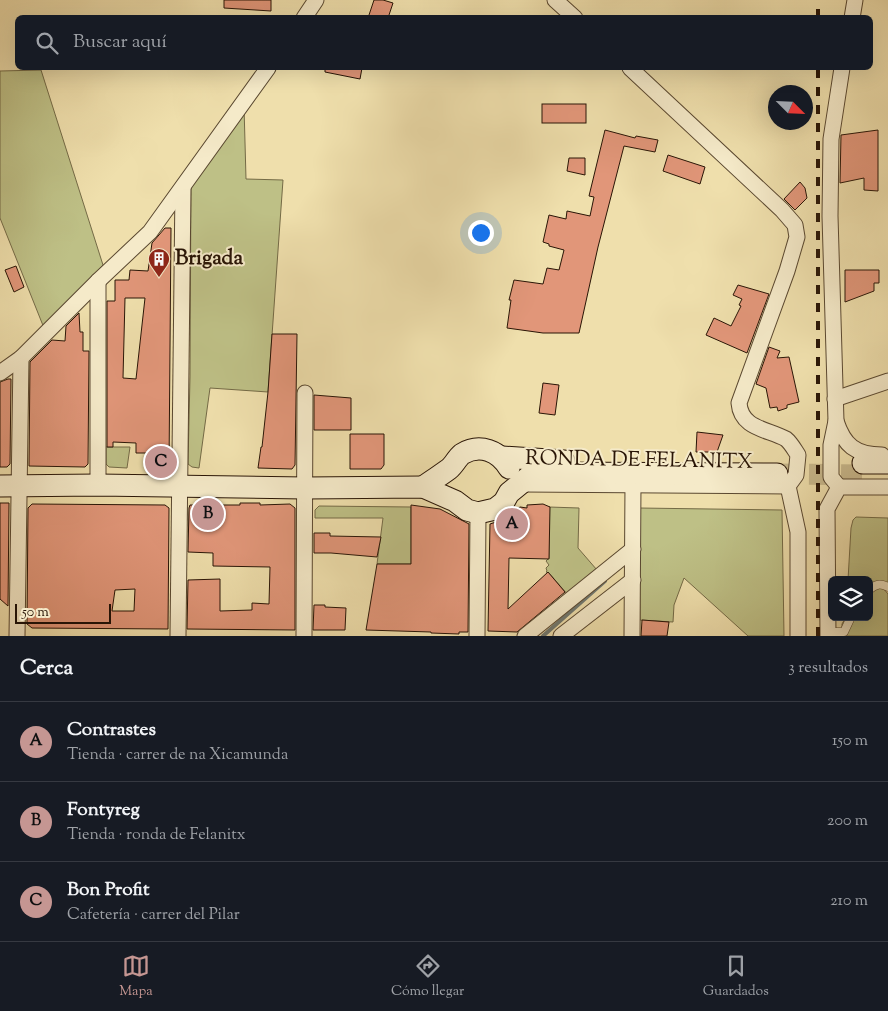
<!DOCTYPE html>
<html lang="es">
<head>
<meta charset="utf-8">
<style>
	:root { --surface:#171b24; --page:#20242c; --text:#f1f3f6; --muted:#9ea1a6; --line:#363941; --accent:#c59692 }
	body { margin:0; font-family:"Sorts Mill Goudy",serif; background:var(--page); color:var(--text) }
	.controls { position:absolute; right:15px; bottom:15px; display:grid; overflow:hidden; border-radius:8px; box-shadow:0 5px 20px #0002 }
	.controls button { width:45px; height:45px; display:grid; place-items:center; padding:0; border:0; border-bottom:1px solid var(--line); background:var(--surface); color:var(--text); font:25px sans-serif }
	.compass { position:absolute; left:768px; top:85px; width:45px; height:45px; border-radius:50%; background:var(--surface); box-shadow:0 5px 20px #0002; rotate:114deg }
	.scale { position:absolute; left:15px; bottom:12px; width:96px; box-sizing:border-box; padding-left:5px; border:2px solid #291506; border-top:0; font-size:14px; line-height:18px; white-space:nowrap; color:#291506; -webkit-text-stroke:4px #f5eac9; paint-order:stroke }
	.you { position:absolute; left:480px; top:232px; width:18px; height:18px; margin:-12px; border:4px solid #fff; border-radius:50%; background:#1a73e8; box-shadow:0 0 0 8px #1a73e833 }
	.badge { display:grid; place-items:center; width:32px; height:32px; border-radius:50%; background:var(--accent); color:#111; font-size:16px; font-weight:700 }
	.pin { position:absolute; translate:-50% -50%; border:2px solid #fff; box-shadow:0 1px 5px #0006 }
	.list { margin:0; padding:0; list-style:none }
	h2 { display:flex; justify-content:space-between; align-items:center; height:65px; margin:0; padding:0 20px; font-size:21px }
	h2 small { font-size:16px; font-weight:400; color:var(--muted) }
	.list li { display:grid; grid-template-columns:32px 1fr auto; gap:15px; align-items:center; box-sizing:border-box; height:80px; padding:0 20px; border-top:1px solid var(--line) }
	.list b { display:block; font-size:19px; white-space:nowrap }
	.list p { margin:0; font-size:16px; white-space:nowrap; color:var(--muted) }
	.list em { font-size:16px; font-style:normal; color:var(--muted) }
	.icon { flex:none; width:28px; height:28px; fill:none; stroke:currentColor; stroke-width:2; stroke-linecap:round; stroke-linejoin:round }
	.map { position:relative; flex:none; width:888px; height:636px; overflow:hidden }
	.search { position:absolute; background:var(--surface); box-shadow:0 5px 20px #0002; left:15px; right:15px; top:15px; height:55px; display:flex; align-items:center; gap:12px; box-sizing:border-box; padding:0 18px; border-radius:8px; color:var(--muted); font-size:19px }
	.sheet { height:305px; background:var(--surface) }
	nav { display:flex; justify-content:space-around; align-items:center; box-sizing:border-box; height:70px; border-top:1px solid var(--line); background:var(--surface); font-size:14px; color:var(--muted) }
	nav a { display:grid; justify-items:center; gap:2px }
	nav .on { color:var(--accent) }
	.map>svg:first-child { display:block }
</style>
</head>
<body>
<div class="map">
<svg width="888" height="636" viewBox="0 0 888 636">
	<rect width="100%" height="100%" fill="#efdfac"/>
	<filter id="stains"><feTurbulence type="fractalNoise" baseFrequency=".004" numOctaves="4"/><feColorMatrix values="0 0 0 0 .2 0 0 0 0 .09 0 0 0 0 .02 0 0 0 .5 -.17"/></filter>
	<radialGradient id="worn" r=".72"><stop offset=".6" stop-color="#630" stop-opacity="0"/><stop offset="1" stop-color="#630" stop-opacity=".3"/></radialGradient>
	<g fill="#bec086" stroke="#746a46">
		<polygon points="41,70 103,265 44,328 0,218 0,71"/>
		<polygon points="244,106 246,179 283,180 268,392 210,388 199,468 192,467 188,464 190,377 191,179"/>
		<polygon points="106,447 130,447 127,468 109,467 106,464"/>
		<polygon points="319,506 411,507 411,564 377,564 383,518 315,518 315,510"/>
		<polygon points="549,507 579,508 578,548 597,570 568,595 549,573 546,572 547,571 546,568 549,565 546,561 549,558"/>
		<polygon points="639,508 782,510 784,636 748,636 684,578 674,605 673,622 640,620"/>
		<polygon points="856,517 888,518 888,586 883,588 888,594 888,636 842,636 842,624 846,617 869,617 869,580 848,580 851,528 853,520"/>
	</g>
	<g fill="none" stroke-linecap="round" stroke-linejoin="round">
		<polyline stroke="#707870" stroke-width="4" points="543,636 605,581"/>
	</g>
	<g fill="#e19679" stroke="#291506" fill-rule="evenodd">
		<polygon points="224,0 271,0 271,11 224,8"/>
		<polygon points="374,0 383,0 393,3 388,18 368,18"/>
		<polygon points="325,68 362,68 360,79 325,72"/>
		<rect x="542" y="104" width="44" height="19"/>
		<polygon points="605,130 635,138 636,136 658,140 655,152 624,146 598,247 579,333 543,333 507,328 511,300 509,300 514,280 543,284 547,268 559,270 564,250 549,246 549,244 543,242 549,215 566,219 567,211 590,216 594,197 589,196"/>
		<polygon points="878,130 878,191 864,190 864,178 840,183 841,135"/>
		<polygon points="668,155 705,167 700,184 663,171"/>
		<polygon points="569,158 585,158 585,175 567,171"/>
		<polygon points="800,182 805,188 807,198 795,210 784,199"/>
		<path d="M165,228H171L169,468H153V453H136V443L113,442V447H107V301H115V280H129L130,270L148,271L152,243ZM125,298H145L136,379L123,378Z"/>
		<polygon points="16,266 24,287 14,292 5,270"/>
		<polygon points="845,270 879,270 879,283 874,283 874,291 845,302"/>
		<polygon points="738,285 769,294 747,353 706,335 714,318 731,326 741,306 739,305 742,299 733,295"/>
		<polygon points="79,313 80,332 83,332 83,351 89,351 88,464 85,467 29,466 30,362 52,340 65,341 66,326"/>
		<polygon points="272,334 297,334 295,465 292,469 258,468 261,447 262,447 268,392"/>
		<polygon points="769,347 780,351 777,358 789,357 799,402 787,405 787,408 778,411 777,407 770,408 766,388 756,384"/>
		<polygon points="8,379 11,379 10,464 7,467 0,467 0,382"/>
		<polygon points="543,383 559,385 555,415 539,413"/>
		<polygon points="314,395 351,398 351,430 314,430"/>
		<polygon points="697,432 723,435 717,452 696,452"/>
		<polygon points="350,434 384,434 384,465 381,469 350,469"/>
		<polygon points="0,503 9,503 8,606 0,599"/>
		<polygon points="240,503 260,503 260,505 290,504 295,508 295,630 187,629 188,580 220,579 220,611 252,610 252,603 269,604 270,567 213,566 213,553 188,552 189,508 190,505 240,505"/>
		<path d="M32,504L165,505L169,508L168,629L32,628L27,624L28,508ZM135,589L134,611H112L115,590Z"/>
		<polygon points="543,504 550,507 549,559 509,558 508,609 548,572 565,592 517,632 488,631 490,524 502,520 520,507 527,508 527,505"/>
		<polygon points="411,505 440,509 469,524 468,632 459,632 459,634 431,633 431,632 366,630 377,564 411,564"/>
		<polygon points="314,533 330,533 330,536 381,537 377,557 331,553 314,553"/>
		<polygon points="314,605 325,605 325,607 346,608 345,630 313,630"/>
		<polygon points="642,620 669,622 667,636 641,636"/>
	</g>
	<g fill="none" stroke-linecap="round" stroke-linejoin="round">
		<polyline stroke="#c7b78b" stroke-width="21" stroke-dasharray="21 11" stroke-linecap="butt" points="777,474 863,475"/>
		<g stroke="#5a4830" stroke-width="9">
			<g id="service">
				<path d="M869,590C876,584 880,583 888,587"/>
				<polyline points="828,632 844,632 851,617"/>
			</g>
		</g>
		<g stroke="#5a4830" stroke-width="17">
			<g id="minor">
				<polyline points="555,0 575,18"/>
				<polyline points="304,18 316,0"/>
				<polyline points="852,18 855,0"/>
				<path d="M630,68L782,210L795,225L797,237L787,271L739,403C741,429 768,429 786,439C791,443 794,449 798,455L796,475L788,486"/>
				<polyline points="98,281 98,485"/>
				<polyline points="0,373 21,358 98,281 150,232 268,68"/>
				<polyline points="835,399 888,381"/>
				<path d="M836,421C844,445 855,455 882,455"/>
				<polyline points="523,484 788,486"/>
				<polyline points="788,486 798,532 798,636"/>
				<polyline points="839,487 831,477 831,445 836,421 830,216 831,139 842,68"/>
				<polyline points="17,636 21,358"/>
				<polyline points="178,636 183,187"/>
				<polyline points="304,636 305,393"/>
				<polyline points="477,636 478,513"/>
				<polyline points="525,636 633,549"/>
				<polyline points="561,636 633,580"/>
				<polyline points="632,636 633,484"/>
				<polyline points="828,636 827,509 839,487 888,487"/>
			</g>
		</g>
		<g stroke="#291506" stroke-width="23">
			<g id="secondary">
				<polyline points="502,457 564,461"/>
				<polyline points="863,463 888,463"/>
				<polyline points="0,486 98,485 305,488 423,487 455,501 467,510 478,513 495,509 504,502 509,493 531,475 548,473 777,474"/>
				<path d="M423,487C431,481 441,475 449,469C454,465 457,458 462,454C480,443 499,451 509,468"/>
			</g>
		</g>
		<use href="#service" stroke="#f5eac9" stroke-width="8"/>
		<use href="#minor" stroke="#f5eac9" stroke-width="15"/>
		<use href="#secondary" stroke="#f5eac9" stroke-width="21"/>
		<g stroke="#291506" stroke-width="4" stroke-dasharray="9 9" stroke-linecap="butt">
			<polyline points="818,18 818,0"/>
			<polyline points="818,636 818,68"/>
		</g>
	</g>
	<defs>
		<g id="building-pin" transform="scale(1.125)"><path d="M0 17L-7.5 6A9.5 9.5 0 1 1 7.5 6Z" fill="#8f2418" stroke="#f5eac9"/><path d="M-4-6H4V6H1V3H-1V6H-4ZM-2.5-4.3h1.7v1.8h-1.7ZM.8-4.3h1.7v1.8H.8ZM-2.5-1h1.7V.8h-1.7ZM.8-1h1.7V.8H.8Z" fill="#fff"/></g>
	</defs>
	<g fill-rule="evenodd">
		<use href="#building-pin" x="159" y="259"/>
	</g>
	<g text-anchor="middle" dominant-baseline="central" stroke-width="4" stroke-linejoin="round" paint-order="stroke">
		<g font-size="21" font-weight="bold" fill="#291506" stroke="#f5eac9" text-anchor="start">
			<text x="175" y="259">Brigada</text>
		</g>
		<g font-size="21" fill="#291506" stroke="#f5eac9">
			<text transform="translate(639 461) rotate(1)">RONDA DE FELANITX</text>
		</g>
	</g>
	<rect width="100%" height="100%" filter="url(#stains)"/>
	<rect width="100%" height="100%" fill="url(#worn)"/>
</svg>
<div class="controls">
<button><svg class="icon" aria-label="layers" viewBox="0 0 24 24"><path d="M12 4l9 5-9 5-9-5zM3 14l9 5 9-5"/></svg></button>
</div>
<svg class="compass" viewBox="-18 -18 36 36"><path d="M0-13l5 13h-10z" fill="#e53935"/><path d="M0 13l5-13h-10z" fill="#9ea1a6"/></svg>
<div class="scale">50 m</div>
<div class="you"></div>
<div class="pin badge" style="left:512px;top:524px">A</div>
<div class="pin badge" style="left:208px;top:514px">B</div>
<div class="pin badge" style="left:161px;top:462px">C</div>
<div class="search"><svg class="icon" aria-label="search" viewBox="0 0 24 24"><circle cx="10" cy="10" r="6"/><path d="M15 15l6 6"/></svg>Buscar aquí</div>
</div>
<section class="sheet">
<h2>Cerca<small>3 resultados</small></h2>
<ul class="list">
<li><span class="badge">A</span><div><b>Contrastes</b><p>Tienda · carrer de na Xicamunda</p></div><em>150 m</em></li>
<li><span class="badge">B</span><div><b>Fontyreg</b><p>Tienda · ronda de Felanitx</p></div><em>200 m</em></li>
<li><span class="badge">C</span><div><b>Bon Profit</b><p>Cafetería · carrer del Pilar</p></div><em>210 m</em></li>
</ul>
</section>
<nav>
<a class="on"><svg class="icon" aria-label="map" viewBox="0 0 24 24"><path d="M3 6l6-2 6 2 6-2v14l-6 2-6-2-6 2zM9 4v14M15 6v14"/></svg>Mapa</a>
<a><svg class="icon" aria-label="directions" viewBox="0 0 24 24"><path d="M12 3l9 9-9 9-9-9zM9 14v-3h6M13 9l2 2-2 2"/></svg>Cómo llegar</a>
<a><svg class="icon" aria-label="saved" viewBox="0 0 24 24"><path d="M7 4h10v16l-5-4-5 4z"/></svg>Guardados</a>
</nav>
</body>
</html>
